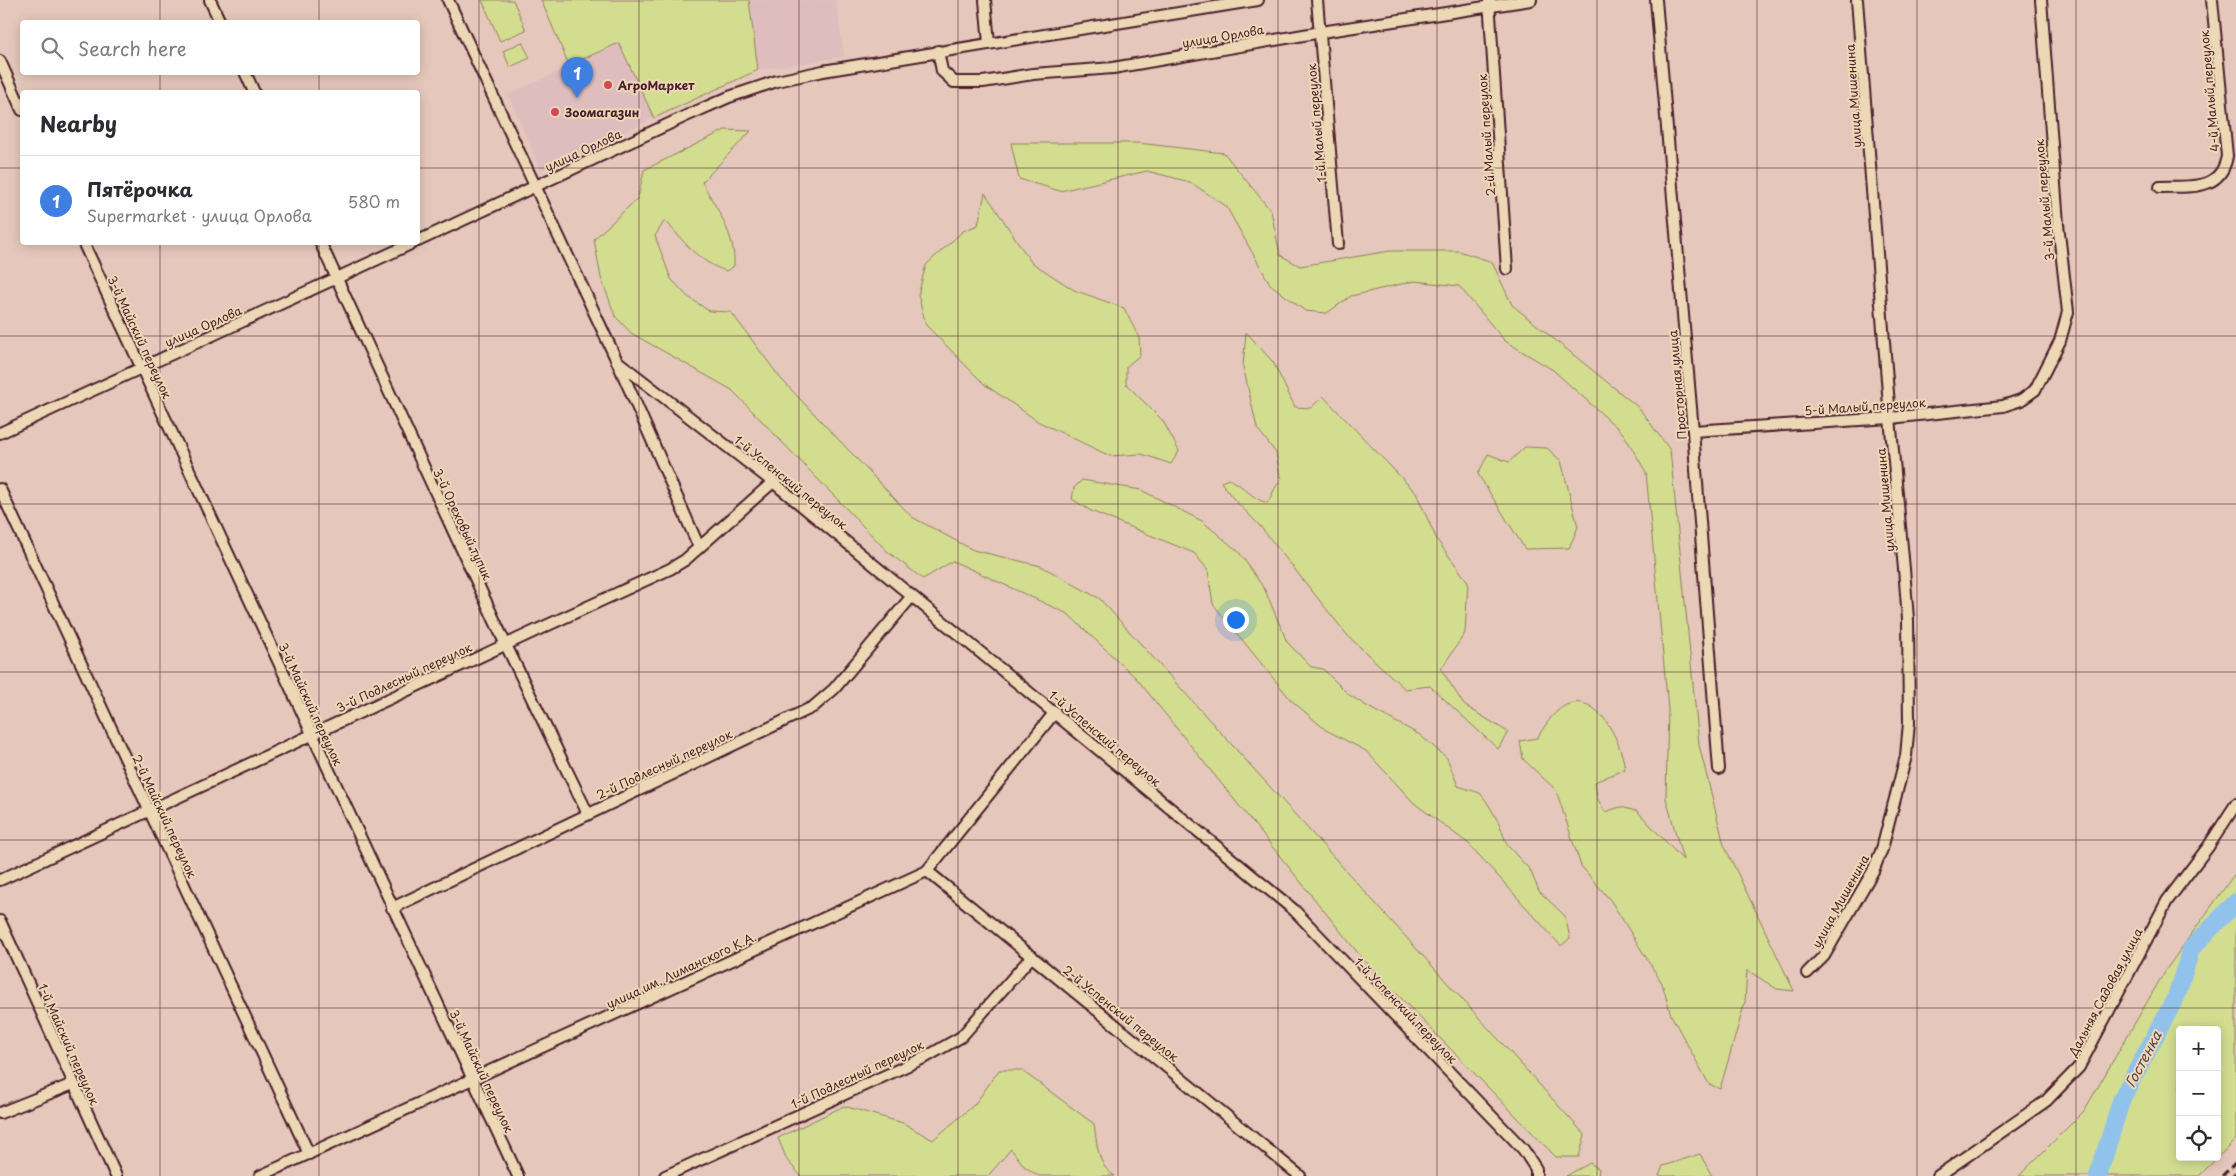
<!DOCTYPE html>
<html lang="en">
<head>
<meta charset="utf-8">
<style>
	:root { --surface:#fff; --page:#f2f2f3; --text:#2b2b33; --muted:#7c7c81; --line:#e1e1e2; --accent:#2563eb }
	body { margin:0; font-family:"Playpen Sans",sans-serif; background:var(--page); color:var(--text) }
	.controls { position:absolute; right:15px; bottom:15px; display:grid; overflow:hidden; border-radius:5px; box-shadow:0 2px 12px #0003 }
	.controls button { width:45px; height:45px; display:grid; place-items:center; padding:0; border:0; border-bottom:1px solid var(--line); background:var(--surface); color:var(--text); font:25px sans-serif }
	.you { position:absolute; left:1235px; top:619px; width:18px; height:18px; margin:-12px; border:4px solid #fff; border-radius:50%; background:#1a73e8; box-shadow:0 0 0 8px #1a73e833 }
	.badge { display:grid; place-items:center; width:32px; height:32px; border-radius:50%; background:var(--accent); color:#fff; font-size:16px; font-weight:700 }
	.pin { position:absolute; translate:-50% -41px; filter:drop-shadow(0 1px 2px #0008) }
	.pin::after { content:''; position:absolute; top:26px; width:18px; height:15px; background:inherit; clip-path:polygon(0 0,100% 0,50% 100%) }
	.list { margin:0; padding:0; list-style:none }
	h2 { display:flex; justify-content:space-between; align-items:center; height:65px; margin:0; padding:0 20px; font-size:21px }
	h2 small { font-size:16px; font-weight:400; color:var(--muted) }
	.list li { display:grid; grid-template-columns:32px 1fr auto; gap:15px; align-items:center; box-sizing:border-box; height:90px; padding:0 20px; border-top:1px solid var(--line) }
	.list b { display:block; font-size:19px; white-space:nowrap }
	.list p { margin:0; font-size:16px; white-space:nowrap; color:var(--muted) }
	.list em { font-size:16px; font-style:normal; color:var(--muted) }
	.icon { flex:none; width:28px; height:28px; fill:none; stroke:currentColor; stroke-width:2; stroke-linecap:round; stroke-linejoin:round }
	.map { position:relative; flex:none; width:2236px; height:1176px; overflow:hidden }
	.search { position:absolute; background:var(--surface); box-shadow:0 2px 12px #0003; left:20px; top:20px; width:400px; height:55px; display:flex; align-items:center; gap:12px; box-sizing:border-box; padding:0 18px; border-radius:5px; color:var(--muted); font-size:19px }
	.panel { position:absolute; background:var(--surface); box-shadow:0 2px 12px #0003; left:20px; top:90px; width:400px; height:155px; border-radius:5px }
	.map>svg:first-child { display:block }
</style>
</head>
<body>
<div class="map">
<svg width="2236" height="1176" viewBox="0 0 2236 1176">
	<rect width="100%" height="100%" fill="#e5c8bb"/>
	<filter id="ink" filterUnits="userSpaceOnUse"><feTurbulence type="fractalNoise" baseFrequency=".02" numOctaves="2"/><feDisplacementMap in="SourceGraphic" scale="10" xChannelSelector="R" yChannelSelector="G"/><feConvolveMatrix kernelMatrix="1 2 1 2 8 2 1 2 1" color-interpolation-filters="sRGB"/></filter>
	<g filter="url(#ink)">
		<g fill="#dfbdbf">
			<polygon points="749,0 836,0 844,57 758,70"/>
			<polygon points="619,43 654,118 541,170 508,95"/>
		</g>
		<g fill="#d2dd90" stroke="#8e7e5e" fill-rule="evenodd">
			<polygon points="482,0 513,0 526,30 500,41"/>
			<polygon points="541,0 749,0 758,70 654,118 619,43 569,65"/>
			<polygon points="522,42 530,58 510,67 503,51"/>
			<path d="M725,130L751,131L702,182C716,208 736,235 734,266L726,271C697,261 684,242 665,220L655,236L671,279L687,296L709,311L731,312L781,379L912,517L973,550L1041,566L1100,599L1585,1135L1579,1157H1556L1362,958L1137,679L1068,614L953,561L923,579L888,552L732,390L631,333L615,316L609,299L601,278L594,239L638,198L644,170Z"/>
			<path d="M1011,143H1138L1224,153L1271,211L1280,255L1300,266L1390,251H1459L1492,262L1512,305L1639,408L1670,450L1699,745L1724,845L1794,991L1777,989L1747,970L1745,1002L1720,1089L1709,1084L1671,1015L1662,983L1611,901L1581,866L1556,790L1523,759L1520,741L1537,738C1546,725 1555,707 1572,703C1602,697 1622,746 1625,769L1595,782L1597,798L1605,812L1620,807L1637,811L1683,860L1666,798L1668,709L1646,472L1623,433L1553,370L1505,341L1459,286L1414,281L1351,296L1327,313L1305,311L1270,284L1226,206L1190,182L1147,171L1060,191L1019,179Z"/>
			<polygon points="985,193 1031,262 1074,290 1124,308 1139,338 1140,355 1126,367 1126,384 1163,421 1179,451 1171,464 1142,454 1110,456 1039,422 984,384 926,325 918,295 926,265 963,231 978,225"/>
			<path d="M1246,332L1273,362L1295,407L1311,408L1323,396L1416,493L1437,540L1468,582L1465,633L1441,669L1464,705L1508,732L1498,749L1430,686L1405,689L1348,636L1260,526L1231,496L1221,482L1229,479C1245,486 1250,498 1267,503C1272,497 1274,486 1281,481L1276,453L1257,428L1243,366Z"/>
			<polygon points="1525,447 1547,448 1561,461 1578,527 1569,548 1525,549 1478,474 1488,454 1509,462"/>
			<polygon points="1082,480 1141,490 1202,521 1239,552 1265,590 1287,642 1311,667 1323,669 1348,694 1368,707 1420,735 1447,758 1458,786 1480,793 1487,802 1499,823 1507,845 1530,870 1539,891 1565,916 1570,938 1561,946 1469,844 1414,803 1366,751 1326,730 1291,700 1213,604 1208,570 1194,553 1091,511 1072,499 1074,488"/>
			<path d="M2236,872V1139L2199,1176H2019L2084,1111L2165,971ZM2180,1030H2217V1157H2180Z"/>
			<path d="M999,1070H1021L1094,1124C1097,1143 1097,1166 1115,1176H1039L1025,1167L1011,1149L988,1176H801L787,1160L778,1138L844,1106L903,1123L933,1140L975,1104Z"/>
			<polygon points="1700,1154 1712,1176 1659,1176 1663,1166"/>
			<polygon points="1590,1163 1599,1169 1598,1176 1566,1176"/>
		</g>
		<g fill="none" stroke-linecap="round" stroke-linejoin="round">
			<polyline stroke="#91c2ec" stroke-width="18" points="2098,1176 2122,1098 2176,997 2191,949 2236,902"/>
			<g stroke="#4a1f2b" stroke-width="14">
				<g id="street">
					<polyline points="210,0 220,22"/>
					<polyline points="448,0 617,361 699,547"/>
					<polyline points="985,0 989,43"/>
					<polyline points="1317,0 1338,244"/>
					<polyline points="1489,0 1507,269"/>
					<polyline points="1656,0 1693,431 1719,769"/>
					<polyline points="938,51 942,71 954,82 983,82 1033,74 1113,68 1321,32 1531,0"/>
					<polyline points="0,61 22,110"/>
					<polyline points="245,72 254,92"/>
					<path d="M2160,187C2188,186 2221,192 2227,156L2212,0"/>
					<polyline points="418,241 686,116 729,97 777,81 823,71 1258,0"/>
					<polyline points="83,242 518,1176"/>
					<polyline points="320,242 505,643 588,814"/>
					<polyline points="617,361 773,482 1294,910 1523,1149 1536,1169 1536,1176"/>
					<polyline points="1693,431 1890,418 2003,406 2021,400 2035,390 2060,341 2068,312 2058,224 2041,0"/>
					<polyline points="0,433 415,242"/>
					<polyline points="0,489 309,1154"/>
					<polyline points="927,871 1300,1176"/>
					<path d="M0,880C224,777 446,671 670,569L685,560L773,482"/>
					<polyline points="392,908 813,707 834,689 912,596"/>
					<polyline points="0,921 116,1176"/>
					<polyline points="1807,973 1824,956 1873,871 1882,849 1906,756 1909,723 1908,619 1904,569 1890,418 1857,0"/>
					<polyline points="0,1113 73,1084"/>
					<polyline points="260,1176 927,871 1055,712"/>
					<polyline points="665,1176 926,1057 961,1037 1032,956"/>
					<polyline points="1938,1176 2046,1101 2079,1067 2167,901 2208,847 2236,804"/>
				</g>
			</g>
			<use href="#street" stroke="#edd8b6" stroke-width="10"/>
			<g stroke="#4a1f2b" stroke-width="3" stroke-dasharray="8 4" stroke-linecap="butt">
				<polyline points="2222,1176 2236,1162"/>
				<polyline points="2233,1176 2236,1173"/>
			</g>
		</g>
	</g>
	<path fill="none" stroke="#4a1f2b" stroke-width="1" stroke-opacity="0.55" d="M160,0V22M319,0V22M479,0V1176M639,0V1176M799,0V1176M958,0V1176M1118,0V1176M1278,0V1176M1437,0V1176M1597,0V1176M1757,0V1176M1917,0V1176M2076,0V1176M160,72V92M319,72V92M0,168H22M418,168H2236M160,242V1176M319,242V1176M0,336H2236M0,504H2236M0,672H2236M0,840H2236M0,1008H2236"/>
	<g fill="#d1495b" stroke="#edd8b6" stroke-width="2">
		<circle cx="608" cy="85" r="5"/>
		<circle cx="555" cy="112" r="5"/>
	</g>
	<g text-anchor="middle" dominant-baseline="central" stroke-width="4" stroke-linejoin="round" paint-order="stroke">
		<g font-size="12" fill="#4a1f2b" stroke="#edd8b6">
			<text transform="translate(1223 36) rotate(-10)">улица Орлова</text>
			<text transform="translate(2209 91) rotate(-95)">4-й Малый переулок</text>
			<text transform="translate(1853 96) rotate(-94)">улица Мишенина</text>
			<text transform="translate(1316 123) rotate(-95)">1-й Малый переулок</text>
			<text transform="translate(1486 135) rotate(-94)">2-й Малый переулок</text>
			<text transform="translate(583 150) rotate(-25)">улица Орлова</text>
			<text transform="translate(2044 200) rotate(-95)">3-й Малый переулок</text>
			<text transform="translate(203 326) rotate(-24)">улица Орлова</text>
			<text transform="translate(140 337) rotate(65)">3-й Майский переулок</text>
			<text transform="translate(1677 385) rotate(-95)">Просторная улица</text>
			<text transform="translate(1865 406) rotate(-4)">5-й Малый переулок</text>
			<text transform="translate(791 482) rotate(39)">1-й Успенский переулок</text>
			<text transform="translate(1885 500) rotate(-95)">улица Мишенина</text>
			<text transform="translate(463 524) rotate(65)">3-й Ореховый тупик</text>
			<text transform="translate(404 677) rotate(-25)">3-й Подлесный переулок</text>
			<text transform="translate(311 704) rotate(65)">3-й Майский переулок</text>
			<text transform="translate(1105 738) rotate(40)">1-й Успенский переулок</text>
			<text transform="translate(664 764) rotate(-25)">2-й Подлесный переулок</text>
			<text transform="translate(165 816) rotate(65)">2-й Майский переулок</text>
			<text transform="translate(1840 901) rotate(-61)">улица Мишенина</text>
			<text transform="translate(681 970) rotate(-25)">улица им. Лиманского К.А.</text>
			<text transform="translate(2105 992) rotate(-62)">Дальняя Садовая улица</text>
			<text transform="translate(1406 1010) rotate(46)">1-й Успенский переулок</text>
			<text transform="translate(1121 1013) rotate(39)">2-й Успенский переулок</text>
			<text transform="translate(69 1044) rotate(66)">1-й Майский переулок</text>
			<text transform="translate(482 1071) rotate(65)">3-й Майский переулок</text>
			<text transform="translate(857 1074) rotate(-25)">1-й Подлесный переулок</text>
		</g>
		<g font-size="12" font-weight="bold" fill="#4a1f2b" stroke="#edd8b6" text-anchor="start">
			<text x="618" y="85">АгроМаркет</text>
			<text x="565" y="112">Зоомагазин</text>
		</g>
		<g font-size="14" font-style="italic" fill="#584052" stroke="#edd8b6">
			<text transform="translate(2143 1059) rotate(-62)">Гостенка</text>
		</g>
	</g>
</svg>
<div class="controls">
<button>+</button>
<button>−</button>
<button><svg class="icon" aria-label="locate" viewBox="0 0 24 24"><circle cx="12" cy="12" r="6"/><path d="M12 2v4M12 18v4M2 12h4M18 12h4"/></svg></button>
</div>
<div class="you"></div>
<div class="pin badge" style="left:577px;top:98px;background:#3f7fe0">1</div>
<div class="search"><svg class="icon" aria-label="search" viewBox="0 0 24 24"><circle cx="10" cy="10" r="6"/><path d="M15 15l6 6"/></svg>Search here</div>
<section class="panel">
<h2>Nearby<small></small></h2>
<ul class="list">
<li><span class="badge" style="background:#3f7fe0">1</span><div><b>Пятёрочка</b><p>Supermarket · улица Орлова</p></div><em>580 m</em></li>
</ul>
</section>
</div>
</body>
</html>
